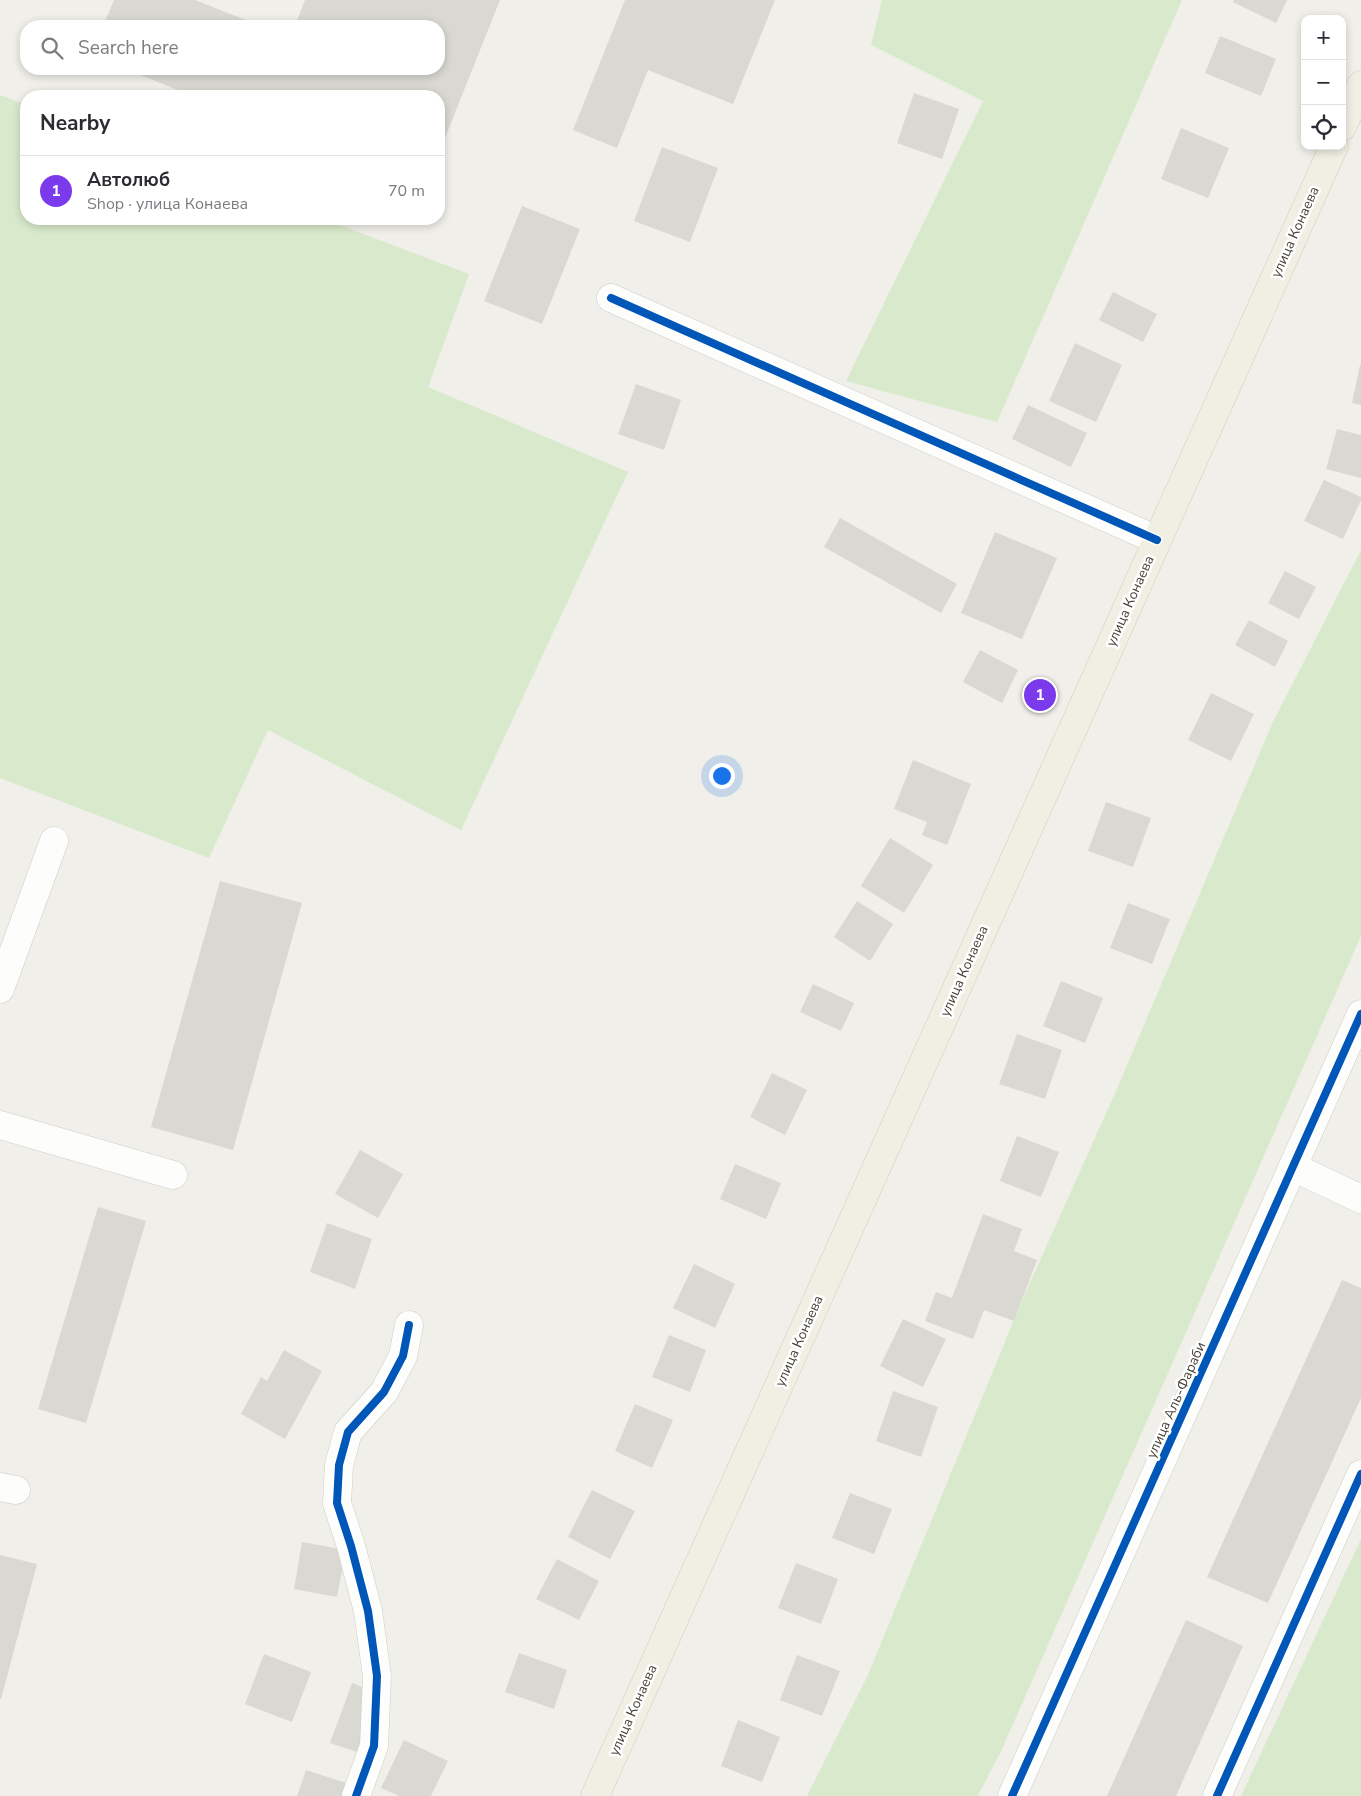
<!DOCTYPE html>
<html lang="en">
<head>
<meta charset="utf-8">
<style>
	:root { --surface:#fff; --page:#f2f2f3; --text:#2b2b33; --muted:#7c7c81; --line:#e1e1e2; --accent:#7c3aed }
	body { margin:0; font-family:"Nunito Sans",sans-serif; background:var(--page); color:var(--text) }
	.controls { position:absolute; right:15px; top:15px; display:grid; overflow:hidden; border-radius:10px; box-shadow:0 2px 8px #0003 }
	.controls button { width:45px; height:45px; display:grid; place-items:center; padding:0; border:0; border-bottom:1px solid var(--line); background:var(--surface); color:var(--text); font:25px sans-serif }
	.you { position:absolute; left:721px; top:775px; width:18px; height:18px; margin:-12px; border:4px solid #fff; border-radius:50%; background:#1a73e8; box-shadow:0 0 0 8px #1a73e833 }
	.badge { display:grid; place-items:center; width:32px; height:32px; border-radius:50%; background:var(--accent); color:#fff; font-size:16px; font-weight:700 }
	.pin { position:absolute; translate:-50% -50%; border:2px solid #fff; box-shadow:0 1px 5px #0006 }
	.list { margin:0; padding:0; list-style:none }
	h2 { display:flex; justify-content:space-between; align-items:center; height:65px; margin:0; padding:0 20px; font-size:21px }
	h2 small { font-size:16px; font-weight:400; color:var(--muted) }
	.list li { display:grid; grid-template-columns:32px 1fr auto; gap:15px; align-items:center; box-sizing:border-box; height:70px; padding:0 20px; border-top:1px solid var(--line) }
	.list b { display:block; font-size:19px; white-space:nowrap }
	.list p { margin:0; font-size:16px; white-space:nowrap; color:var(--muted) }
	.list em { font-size:16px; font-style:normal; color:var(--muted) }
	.icon { flex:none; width:28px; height:28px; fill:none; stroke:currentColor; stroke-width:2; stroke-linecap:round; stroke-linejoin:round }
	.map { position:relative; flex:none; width:1361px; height:1796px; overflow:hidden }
	.search { position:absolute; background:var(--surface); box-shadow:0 2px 8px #0003; left:20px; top:20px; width:425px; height:55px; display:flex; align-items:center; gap:12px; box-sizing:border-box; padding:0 18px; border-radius:20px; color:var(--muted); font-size:19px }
	.panel { position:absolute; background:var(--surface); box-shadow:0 2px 8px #0003; left:20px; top:90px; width:425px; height:135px; border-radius:20px }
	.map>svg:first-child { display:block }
</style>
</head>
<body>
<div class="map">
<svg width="1361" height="1796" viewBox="0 0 1361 1796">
	<rect width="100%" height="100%" fill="#f0efea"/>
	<g fill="#d8eacb">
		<polygon points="882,0 1182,0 997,422 846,381 983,101 871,45"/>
		<polygon points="0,95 26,105 26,219 324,219 469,274 428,387 628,472 461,830 268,730 209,858 0,778"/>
		<polygon points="1361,550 1361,936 1002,1749 978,1796 807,1796 867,1677 1021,1303 1116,1091 1272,724"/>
		<polygon points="1361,1539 1361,1796 1241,1796"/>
	</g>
	<g fill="#dad8d2">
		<polygon points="114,0 195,0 261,26 103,26"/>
		<polygon points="305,0 500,0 439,153 439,96 193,96 125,69 439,69 439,26 295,26"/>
		<polygon points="625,0 775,0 733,104 648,70 617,148 573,130"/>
		<polygon points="1234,0 1287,0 1276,23 1233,2"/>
		<polygon points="1220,36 1276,59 1261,96 1205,73"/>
		<polygon points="914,93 959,109 942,159 897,143"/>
		<polygon points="1181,128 1229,148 1208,198 1161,179"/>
		<polygon points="662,147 718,168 690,242 634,221"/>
		<polygon points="522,206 580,229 542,324 484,301"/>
		<polygon points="1113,292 1157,314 1143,342 1099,320"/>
		<polygon points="1075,343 1122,365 1096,422 1049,401"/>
		<polygon points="1360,365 1361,365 1361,405 1352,403"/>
		<polygon points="636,384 681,400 664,450 618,434"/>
		<polygon points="1028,405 1087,433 1071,467 1012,439"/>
		<polygon points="1337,429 1361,435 1361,478 1326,469"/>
		<polygon points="1324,480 1361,497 1361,500 1343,539 1304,521"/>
		<polygon points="840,518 957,584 941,613 824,547"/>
		<polygon points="995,532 1057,558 1022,639 961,613"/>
		<polygon points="1285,571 1316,587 1299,619 1268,603"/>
		<polygon points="1249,620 1288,641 1275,667 1235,645"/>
		<polygon points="980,650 1018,670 1002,703 963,682"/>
		<polygon points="1211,693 1254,714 1231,761 1188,740"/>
		<polygon points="913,760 971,784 947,845 922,835 927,822 894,809"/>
		<polygon points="1106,802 1151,818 1133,867 1088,851"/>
		<polygon points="890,838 933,865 904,913 861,886"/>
		<polygon points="220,881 302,903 233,1150 151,1127"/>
		<polygon points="857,901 893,924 870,961 834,937"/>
		<polygon points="1128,903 1170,919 1152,964 1110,948"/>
		<polygon points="1061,981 1103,998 1085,1043 1043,1026"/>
		<polygon points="813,984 854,1003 841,1031 800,1012"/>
		<polygon points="1017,1034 1062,1050 1045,1099 999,1084"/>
		<polygon points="772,1073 807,1090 785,1135 750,1117"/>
		<polygon points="1017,1136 1059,1152 1041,1197 1000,1181"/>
		<polygon points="360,1150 403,1174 378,1218 335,1194"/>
		<polygon points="735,1164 781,1183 766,1219 720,1199"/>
		<polygon points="98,1207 146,1221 86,1423 38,1409"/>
		<polygon points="983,1214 1022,1229 1014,1251 1037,1260 1014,1321 984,1310 973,1339 925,1321 936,1292 952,1298"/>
		<polygon points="327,1223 372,1239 355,1289 310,1272"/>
		<polygon points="694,1264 735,1284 715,1328 673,1308"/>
		<polygon points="1342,1280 1361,1288 1361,1398 1268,1603 1207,1577"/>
		<polygon points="903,1319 946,1339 923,1387 880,1366"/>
		<polygon points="669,1335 706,1350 690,1392 652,1377"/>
		<polygon points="284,1350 322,1371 285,1439 241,1414 261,1377 267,1381"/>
		<polygon points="893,1391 938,1407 921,1457 876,1441"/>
		<polygon points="635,1404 673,1420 652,1468 615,1451"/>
		<polygon points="592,1490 635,1511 610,1559 568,1537"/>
		<polygon points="850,1493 892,1509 874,1554 832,1538"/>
		<polygon points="302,1542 346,1550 337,1597 294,1589"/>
		<polygon points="0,1555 37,1564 1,1699 0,1699"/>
		<polygon points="557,1559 599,1581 579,1620 536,1599"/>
		<polygon points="796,1563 838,1579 821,1624 778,1608"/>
		<polygon points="1186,1620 1243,1646 1176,1796 1107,1796"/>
		<polygon points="519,1653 567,1670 554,1709 505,1692"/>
		<polygon points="264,1654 311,1672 292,1722 245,1704"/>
		<polygon points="797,1655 840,1671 822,1716 780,1700"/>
		<polygon points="352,1683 370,1690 366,1727 357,1752 330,1743"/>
		<polygon points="738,1720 780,1737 762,1782 721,1766"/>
		<polygon points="404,1740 448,1761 431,1796 399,1796 381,1788"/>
		<polygon points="306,1770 349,1784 345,1796 297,1796"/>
	</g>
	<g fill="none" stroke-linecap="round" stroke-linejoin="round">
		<g stroke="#cecdc7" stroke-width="29">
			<g id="minor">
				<polyline points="611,298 1157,540"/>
				<polyline points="0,989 54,841"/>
				<polyline points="0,1125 173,1175"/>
				<polyline points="1293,1167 1361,1199"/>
				<polyline points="0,1487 16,1490"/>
				<polyline points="356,1796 374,1746 377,1676 368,1611 351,1546 337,1503 339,1465 348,1432 384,1392 403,1356 409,1325"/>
				<polyline points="1012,1796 1361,1014"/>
				<polyline points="1217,1796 1361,1474"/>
			</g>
		</g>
		<g stroke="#d1ceb8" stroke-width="29">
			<g id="major">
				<polyline points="1342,127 1361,85"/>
				<polyline points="595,1796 1334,146"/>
			</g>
		</g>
		<use href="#minor" stroke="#fdfdfc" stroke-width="28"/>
		<use href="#major" stroke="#f1efe4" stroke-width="28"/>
		<g stroke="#fff" stroke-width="11">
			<g id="cycleway">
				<polyline points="611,298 1157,540"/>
				<polyline points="356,1796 374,1746 377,1676 368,1611 351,1546 337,1503 339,1465 348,1432 384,1392 403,1356 409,1325"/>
				<polyline points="1012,1796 1361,1014"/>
				<polyline points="1217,1796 1361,1474"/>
			</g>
		</g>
		<use href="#cycleway" stroke="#0057b8" stroke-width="8"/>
	</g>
	<g text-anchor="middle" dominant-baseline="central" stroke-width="5" stroke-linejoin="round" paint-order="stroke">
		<g font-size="14" fill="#454237" stroke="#fff">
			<text transform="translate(1295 232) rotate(-66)">улица Конаева</text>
			<text transform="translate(1130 601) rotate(-66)">улица Конаева</text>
			<text transform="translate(964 971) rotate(-66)">улица Конаева</text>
			<text transform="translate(799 1341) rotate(-66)">улица Конаева</text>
			<text transform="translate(1176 1400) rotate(-66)">улица Аль-Фараби</text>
			<text transform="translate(633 1710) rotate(-66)">улица Конаева</text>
		</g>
	</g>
</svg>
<div class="controls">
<button>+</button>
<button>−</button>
<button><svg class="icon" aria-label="locate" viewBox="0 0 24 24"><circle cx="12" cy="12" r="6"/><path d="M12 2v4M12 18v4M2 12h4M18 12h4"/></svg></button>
</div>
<div class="you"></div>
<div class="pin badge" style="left:1040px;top:695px">1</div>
<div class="search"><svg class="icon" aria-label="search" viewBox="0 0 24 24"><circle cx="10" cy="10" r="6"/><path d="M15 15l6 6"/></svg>Search here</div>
<section class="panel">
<h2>Nearby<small></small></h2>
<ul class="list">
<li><span class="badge">1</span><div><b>Автолюб</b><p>Shop · улица Конаева</p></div><em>70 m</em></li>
</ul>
</section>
</div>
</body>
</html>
